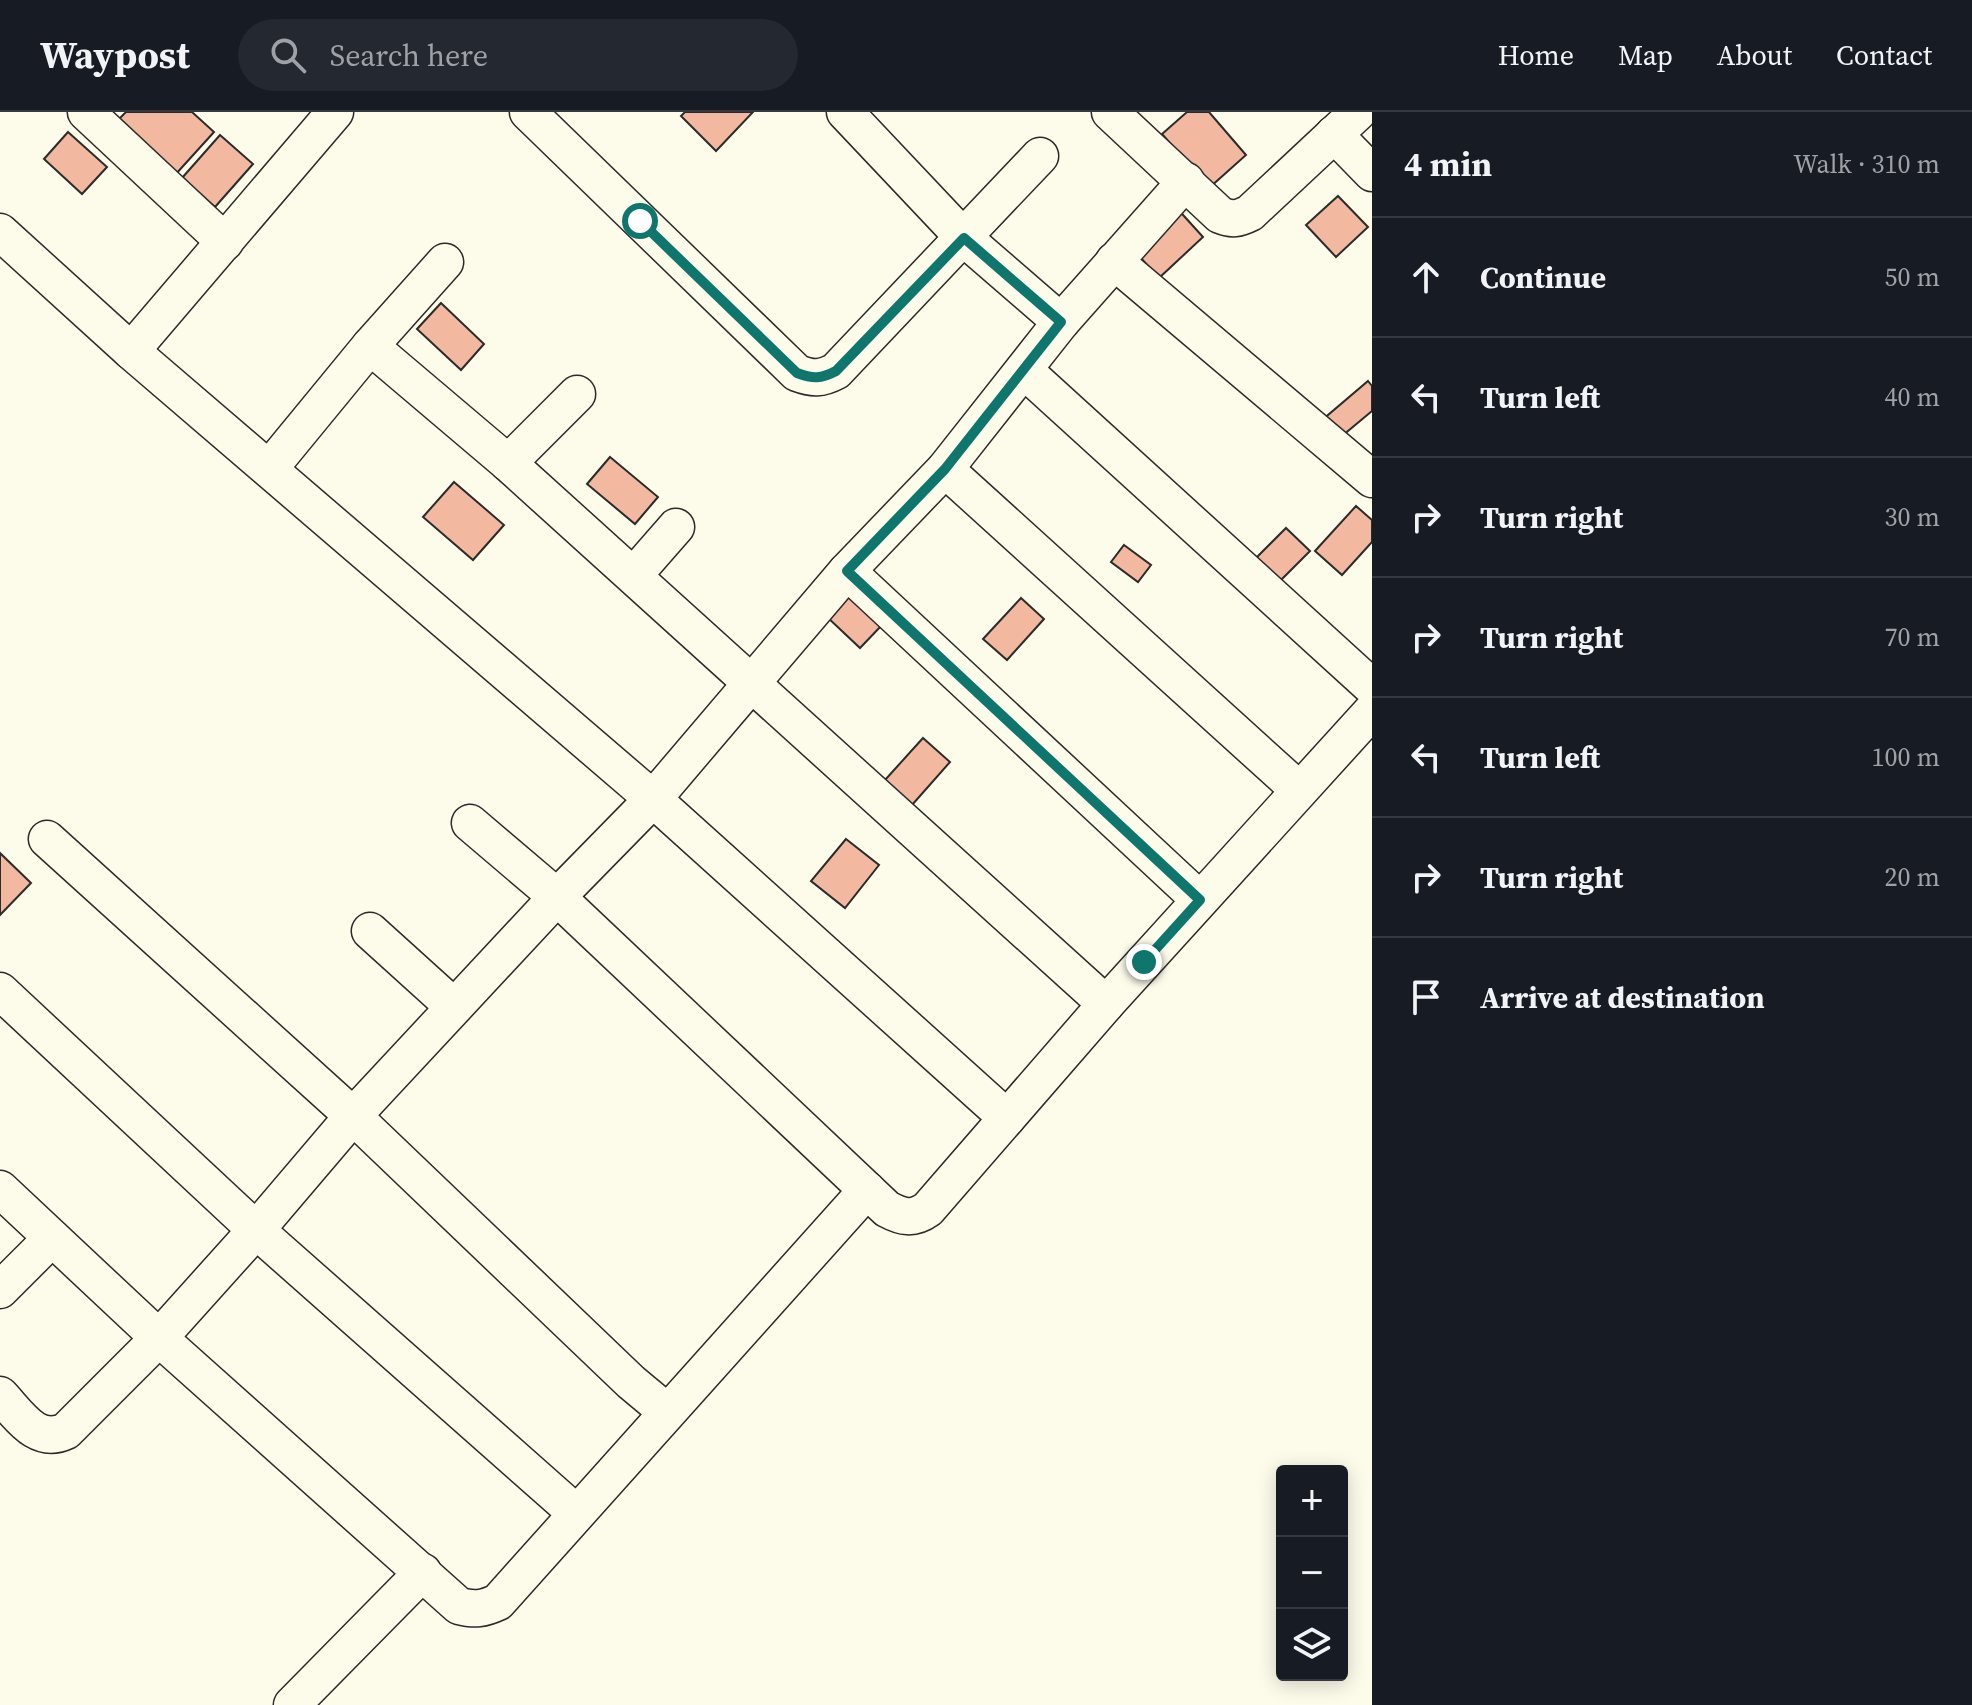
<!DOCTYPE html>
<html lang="en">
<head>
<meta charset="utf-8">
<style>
	:root { --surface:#171b24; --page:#242831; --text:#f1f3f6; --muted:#9ea1a6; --line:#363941 }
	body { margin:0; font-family:"Source Serif 4",serif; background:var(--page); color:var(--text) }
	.controls { position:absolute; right:24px; bottom:24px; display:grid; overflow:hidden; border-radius:8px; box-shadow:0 4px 20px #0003 }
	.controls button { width:72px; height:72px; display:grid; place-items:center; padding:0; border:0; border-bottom:2px solid var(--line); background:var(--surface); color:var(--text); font:40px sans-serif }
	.stop { position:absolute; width:24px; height:24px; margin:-18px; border:6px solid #0f766e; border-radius:50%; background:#fff }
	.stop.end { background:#0f766e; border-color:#fff; box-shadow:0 2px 8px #0008 }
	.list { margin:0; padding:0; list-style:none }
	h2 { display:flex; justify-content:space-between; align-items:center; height:104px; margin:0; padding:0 32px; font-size:34px }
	h2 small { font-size:26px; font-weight:400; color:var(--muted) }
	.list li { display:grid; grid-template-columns:52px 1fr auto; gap:24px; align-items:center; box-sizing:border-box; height:120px; padding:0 32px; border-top:2px solid var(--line) }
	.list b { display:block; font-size:30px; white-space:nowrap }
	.list em { font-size:26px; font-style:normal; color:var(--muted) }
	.icon { flex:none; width:44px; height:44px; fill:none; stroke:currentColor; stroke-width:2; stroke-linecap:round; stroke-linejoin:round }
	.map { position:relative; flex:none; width:1372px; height:1593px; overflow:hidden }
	header { display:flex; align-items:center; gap:48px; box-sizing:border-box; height:112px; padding:0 40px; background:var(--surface); border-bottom:2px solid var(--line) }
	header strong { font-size:38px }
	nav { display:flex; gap:44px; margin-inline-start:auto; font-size:28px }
	.search { width:560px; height:72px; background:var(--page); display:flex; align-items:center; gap:20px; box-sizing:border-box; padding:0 28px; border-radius:44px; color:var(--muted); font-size:30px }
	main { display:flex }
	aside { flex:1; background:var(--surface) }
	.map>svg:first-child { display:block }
</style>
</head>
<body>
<header>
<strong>Waypost</strong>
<div class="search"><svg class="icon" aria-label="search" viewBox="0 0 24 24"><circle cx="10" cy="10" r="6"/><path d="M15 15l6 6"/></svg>Search here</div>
<nav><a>Home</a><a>Map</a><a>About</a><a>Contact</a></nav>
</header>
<main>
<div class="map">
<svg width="1372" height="1593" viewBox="0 0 1372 1593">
	<rect width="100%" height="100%" fill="#fdfbea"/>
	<g fill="#f2b8a0" stroke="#2b2b2b" stroke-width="2">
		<polygon points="126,0 192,0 214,20 175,63 116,10"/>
		<polygon points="685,0 753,0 716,39 681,4"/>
		<polygon points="1187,0 1209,0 1246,43 1209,76 1162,22"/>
		<polygon points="68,20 107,55 82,82 44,47"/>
		<polygon points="220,23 253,52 215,95 182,66"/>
		<polygon points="1338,84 1368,115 1336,145 1306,113"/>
		<polygon points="1174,93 1203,125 1159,166 1130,134"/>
		<polygon points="441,191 484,232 461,258 417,217"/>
		<polygon points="1368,269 1372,274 1372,299 1336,329 1321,309"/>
		<polygon points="610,345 658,385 635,412 587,372"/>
		<polygon points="454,370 504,413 473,448 423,405"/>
		<polygon points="1356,394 1372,408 1372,430 1342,463 1315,439"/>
		<polygon points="1286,416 1310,439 1273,476 1249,453"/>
		<polygon points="1124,433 1151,453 1138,470 1111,450"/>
		<polygon points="847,481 882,513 860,536 826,504"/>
		<polygon points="1021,486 1044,507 1007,548 983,527"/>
		<polygon points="923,626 950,650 912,693 885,668"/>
		<polygon points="846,727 879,753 845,796 811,769"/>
		<polygon points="0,741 31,771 0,803"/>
	</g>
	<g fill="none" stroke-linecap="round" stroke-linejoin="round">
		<g stroke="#2b2b2b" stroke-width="39">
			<g id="minor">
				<polyline points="86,0 225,130"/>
				<path d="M528,0L797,261C813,267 821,267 836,259L1040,44"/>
				<polyline points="845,0 964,126 1061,210"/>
				<path d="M1110,0L1220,103C1232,108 1238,107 1250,101L1358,0"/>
				<polyline points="1334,22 1372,61"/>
				<polyline points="0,120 131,239 653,687 847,459 945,357 1061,210 1186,69"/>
				<polyline points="1114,149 1372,367"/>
				<polyline points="370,234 508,351 1106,892"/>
				<polyline points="131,239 335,0"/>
				<polyline points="1025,259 1372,575"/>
				<polyline points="508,351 577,282"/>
				<polyline points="269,357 370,234 445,150"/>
				<polyline points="945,357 1299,678"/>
				<polyline points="847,459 1200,788"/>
				<polyline points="634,463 676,415"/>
				<path d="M470,711L557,785L887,1097C902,1105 913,1108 928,1097L1106,892L1372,599"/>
				<polyline points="47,727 353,1004 631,1270 667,1300"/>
				<polyline points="370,819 454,895"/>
				<polyline points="0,879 256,1118 576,1401"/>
				<path d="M0,1077L159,1226L459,1494C475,1498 483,1497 498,1490L867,1078"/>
				<polyline points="0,1178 52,1126"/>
				<path d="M0,1283C19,1303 36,1333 66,1319L159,1226L256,1118L353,1004L557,785L653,687L1007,1006"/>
				<polyline points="292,1593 423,1460"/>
			</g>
		</g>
		<use href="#minor" stroke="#fdfbea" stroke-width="36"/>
	</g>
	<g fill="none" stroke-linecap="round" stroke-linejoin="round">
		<path stroke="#0f766e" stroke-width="10" d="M640,109L797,261C813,267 821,267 836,259L964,126L1061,210L945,357L847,459L1200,788L1144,850"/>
	</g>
</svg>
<div class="controls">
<button>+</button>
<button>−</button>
<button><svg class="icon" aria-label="layers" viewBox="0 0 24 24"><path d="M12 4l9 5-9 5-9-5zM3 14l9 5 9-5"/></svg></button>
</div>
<div class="stop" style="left:640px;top:109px"></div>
<div class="stop end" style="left:1144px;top:850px"></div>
</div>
<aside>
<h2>4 min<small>Walk · 310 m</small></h2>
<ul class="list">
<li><svg class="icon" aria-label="ahead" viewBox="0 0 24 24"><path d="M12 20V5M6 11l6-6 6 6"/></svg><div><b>Continue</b></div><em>50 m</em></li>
<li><svg class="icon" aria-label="left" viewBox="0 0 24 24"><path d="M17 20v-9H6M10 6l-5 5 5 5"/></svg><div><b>Turn left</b></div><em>40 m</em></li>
<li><svg class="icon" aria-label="right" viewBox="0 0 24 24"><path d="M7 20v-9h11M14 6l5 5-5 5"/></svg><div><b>Turn right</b></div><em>30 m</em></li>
<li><svg class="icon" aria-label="right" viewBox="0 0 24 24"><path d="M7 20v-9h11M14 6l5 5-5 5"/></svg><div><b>Turn right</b></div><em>70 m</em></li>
<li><svg class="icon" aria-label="left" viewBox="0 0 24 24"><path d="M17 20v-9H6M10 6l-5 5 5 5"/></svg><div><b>Turn left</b></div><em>100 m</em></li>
<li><svg class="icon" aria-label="right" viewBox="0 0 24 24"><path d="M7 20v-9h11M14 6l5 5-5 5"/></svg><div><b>Turn right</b></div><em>20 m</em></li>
<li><svg class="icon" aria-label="arrive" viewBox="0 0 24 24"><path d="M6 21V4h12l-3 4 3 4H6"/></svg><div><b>Arrive at destination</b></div></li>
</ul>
</aside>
</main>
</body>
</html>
